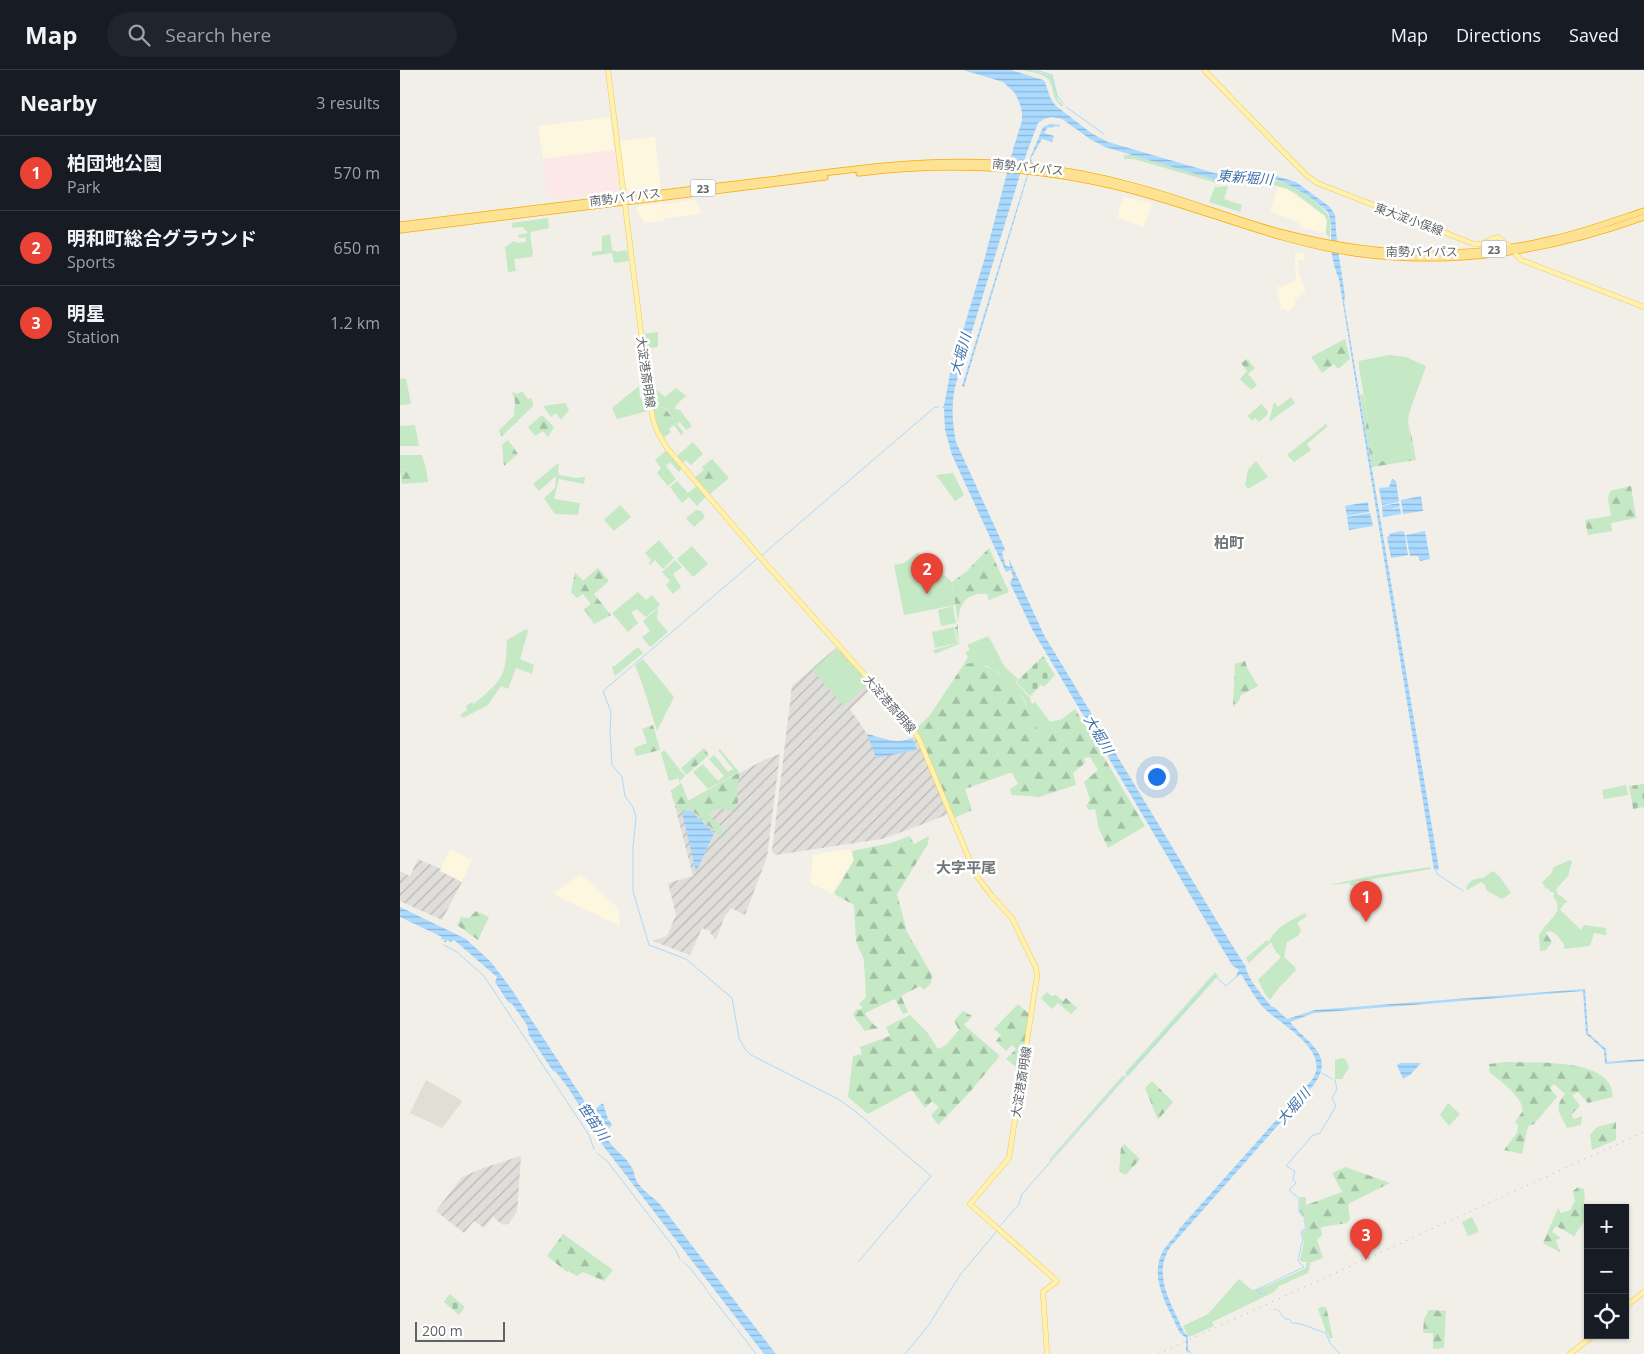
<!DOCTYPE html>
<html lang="en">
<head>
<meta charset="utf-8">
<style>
	:root { --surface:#171b24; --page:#20242c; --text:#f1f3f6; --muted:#9ea1a6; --line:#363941; --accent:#ea4335 }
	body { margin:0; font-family:"Open Sans","Noto Sans JP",sans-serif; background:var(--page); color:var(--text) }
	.controls { position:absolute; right:15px; bottom:15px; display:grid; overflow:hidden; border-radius:0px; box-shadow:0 1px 4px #0004 }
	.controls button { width:45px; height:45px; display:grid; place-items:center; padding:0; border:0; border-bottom:1px solid var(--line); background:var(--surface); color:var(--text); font:25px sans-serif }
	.scale { position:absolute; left:15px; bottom:12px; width:90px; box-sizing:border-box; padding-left:5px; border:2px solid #5f6368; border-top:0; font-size:14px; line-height:18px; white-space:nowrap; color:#5f6368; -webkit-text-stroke:4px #fff; paint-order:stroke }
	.you { position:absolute; left:756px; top:706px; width:18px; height:18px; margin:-12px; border:4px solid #fff; border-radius:50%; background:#1a73e8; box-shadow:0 0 0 8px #1a73e833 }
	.badge { display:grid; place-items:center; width:32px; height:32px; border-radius:50%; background:var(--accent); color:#fff; font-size:16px; font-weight:700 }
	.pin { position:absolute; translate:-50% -41px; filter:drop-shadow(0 1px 2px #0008) }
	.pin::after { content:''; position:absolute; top:26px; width:18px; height:15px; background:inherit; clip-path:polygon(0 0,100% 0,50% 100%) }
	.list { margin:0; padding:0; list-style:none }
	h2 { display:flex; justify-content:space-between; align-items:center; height:65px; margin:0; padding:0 20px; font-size:21px }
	h2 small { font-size:16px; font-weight:400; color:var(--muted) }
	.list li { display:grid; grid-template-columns:32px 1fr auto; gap:15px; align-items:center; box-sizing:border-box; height:75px; padding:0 20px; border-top:1px solid var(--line) }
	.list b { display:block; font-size:19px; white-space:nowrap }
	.list p { margin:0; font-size:16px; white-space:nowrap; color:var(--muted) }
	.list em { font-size:16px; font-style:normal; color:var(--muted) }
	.icon { flex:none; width:28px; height:28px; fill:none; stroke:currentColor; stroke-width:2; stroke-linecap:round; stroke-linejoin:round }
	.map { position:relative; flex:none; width:1244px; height:1284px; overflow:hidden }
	header { display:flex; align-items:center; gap:30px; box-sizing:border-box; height:70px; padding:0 25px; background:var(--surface); border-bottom:1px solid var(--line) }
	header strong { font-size:24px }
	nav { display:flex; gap:28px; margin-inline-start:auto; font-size:18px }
	.search { width:350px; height:45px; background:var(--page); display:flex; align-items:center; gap:12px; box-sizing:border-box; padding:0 18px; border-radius:28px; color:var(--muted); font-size:19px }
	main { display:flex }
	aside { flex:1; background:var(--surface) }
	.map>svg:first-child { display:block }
</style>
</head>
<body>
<header>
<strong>Map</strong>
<div class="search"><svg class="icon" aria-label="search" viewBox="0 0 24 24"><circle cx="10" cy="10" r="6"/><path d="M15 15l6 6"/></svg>Search here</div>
<nav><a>Map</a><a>Directions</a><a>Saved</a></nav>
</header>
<main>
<aside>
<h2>Nearby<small>3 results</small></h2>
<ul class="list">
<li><span class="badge">1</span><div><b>柏団地公園</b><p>Park</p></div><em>570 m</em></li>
<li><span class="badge">2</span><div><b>明和町総合グラウンド</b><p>Sports</p></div><em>650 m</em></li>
<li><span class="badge">3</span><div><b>明星</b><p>Station</p></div><em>1.2 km</em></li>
</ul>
</aside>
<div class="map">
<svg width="1244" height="1284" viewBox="0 0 1244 1284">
	<defs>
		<pattern id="industrial-furrows" width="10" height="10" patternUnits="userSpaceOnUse" patternTransform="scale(1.25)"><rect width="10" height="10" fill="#e0deda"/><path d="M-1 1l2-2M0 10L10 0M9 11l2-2" fill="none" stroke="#b9b8b5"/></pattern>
		<pattern id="forest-firs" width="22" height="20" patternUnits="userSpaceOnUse" patternTransform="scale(1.25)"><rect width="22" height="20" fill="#c5e8c5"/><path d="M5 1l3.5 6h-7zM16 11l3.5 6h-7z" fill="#a3c0a4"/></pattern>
		<pattern id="cemetery-stones" width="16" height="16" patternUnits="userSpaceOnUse" patternTransform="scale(1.25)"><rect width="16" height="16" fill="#c5e8c5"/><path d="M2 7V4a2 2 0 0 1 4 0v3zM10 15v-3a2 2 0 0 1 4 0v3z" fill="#a3c0a4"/></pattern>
		<pattern id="water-rules" width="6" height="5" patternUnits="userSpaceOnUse" patternTransform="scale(1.25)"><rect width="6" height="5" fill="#aadaff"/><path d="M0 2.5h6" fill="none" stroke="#8eb4d2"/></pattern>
	</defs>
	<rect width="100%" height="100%" fill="#f1efe8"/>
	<g fill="#fef7e0">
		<polygon points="210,47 214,80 143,89 138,56"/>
		<polygon points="255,67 261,117 229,121 223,111 219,71"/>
		<polygon points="878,117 888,120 925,147 926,151 925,163 904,158 897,151 870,142"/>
		<polygon points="724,127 752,133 744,157 718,148 720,135"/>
		<polygon points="295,130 302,144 265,148 263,134"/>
		<polygon points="262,133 265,151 245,153 240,146 236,138 240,136"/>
		<polygon points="896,182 904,184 905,190 898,190 899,203 906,222 895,230 895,235 887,242 884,239 882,240 876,216 880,217 896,211 895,183"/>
		<polygon points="50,779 72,790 62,812 40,801"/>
		<polygon points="450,779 453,791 432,823 410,813 413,785"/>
		<polygon points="179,805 182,805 219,839 220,856 153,824"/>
	</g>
	<g fill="url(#industrial-furrows)">
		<polygon points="437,577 473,617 450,639 467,664 492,671 503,672 516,666 547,742 546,745 526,753 482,769 375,785 372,781 392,616"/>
		<polygon points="380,684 367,787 345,845 331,838 324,848 316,870 309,861 302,858 290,885 253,871 267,866 276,845 268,813 293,806 271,721 281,713 288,731 364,690"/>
		<polygon points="18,789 41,799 40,801 62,812 42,850 0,831 0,801 10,806"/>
		<polygon points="121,1086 117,1142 108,1154 103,1155 93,1147 84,1158 74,1151 64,1163 36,1141 62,1107 83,1098"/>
	</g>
	<polygon fill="#e1ded6" points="26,1010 61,1030 62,1032 42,1058 10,1043"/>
	<polygon fill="#fce8e6" points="214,80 218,112 215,123 147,129 143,89"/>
	<g fill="#c5e8c5">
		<path d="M623,0H632L652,6L658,30L663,35L662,37C650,27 655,15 647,8C641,3 630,2 623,0Z"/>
		<path d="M724,85H733L814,109C832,112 850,105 869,109C875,110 882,112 888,114C897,119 923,136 928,145C931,150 931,162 929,168L926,163L927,151L925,146L895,123L885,118L855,111L820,114L734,89H724Z"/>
		<polygon points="828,116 824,129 842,135 840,142 809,132 815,117"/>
		<polygon points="148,148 149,158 131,162 130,164 133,184 131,187 114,189 116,201 108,202 105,177 114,171 116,173 126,172 126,167 120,168 117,165 128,163 123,157 112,158 112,153"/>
		<polygon points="210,164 212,180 217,182 227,180 229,191 214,193 212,183 192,186 192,182 202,181 202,166"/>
		<polygon points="258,262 258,277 245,279 243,264"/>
		<polygon points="989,285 1006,287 1026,296 1009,343 1008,352 1013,385 975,393 959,297 959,291"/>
		<polygon points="6,308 11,334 0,335 0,309"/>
		<polygon points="239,316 240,328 247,327 248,341 217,349 212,338"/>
		<polygon points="276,318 286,326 277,334 274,339 280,340 292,356 286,360 280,352 277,354 284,363 281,365 274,355 276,353 266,338 253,336 251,325 257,320 265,327"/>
		<polygon points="891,327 895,333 869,352 874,332 878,337"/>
		<polygon points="165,333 169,340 161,350 156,343 151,347 143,336"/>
		<polygon points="926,354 928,356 907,374 911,380 894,392 887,385"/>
		<polygon points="15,355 19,376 0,376 0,356"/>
		<polygon points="293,372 303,384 291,395 286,390 283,393 277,386"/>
		<polygon points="267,380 282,398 279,402 270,392 266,396 276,409 268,416 257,403 261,398 255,390"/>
		<polygon points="0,385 22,385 26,398 0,400"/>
		<polygon points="856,391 868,407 848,419 845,415 848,400"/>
		<polygon points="157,394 159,394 158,401 159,405 176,408 185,407 184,414 159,409 154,429 180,433 178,445 155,444 144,428 155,418 156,406 139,421 133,414"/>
		<polygon points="553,403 564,425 555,431 536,405"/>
		<polygon points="277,411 288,423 297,416 306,427 297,436 289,427 282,433 270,417"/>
		<polygon points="220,435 231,447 214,461 204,450"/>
		<polygon points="296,440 301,441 305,447 294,457 286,448"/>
		<polygon points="259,470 274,488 263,499 255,490 250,495 249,493 251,490 245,483"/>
		<polygon points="292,476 308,494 293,507 277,489"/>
		<polygon points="518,482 552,512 555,535 504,545 494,495 504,493"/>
		<polygon points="275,490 282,497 273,504 281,517 273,524 266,515 270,511 262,502"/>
		<polygon points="238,522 246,530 252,525 260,535 246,547 237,539 231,542 238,553 228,562 212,543"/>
		<polygon points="553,536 556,553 541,556 538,540"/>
		<polygon points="258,538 257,549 268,562 250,577 242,567 250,561 243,551"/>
		<polygon points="554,557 557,573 535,578 532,562"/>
		<path d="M126,559L128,561L120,589L134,595L132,604L116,598L108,619L101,616L88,635L63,648L60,645L67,640L66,636L72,632L74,634C84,625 98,615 103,602C107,593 106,580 107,570Z"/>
		<path d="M588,566C594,575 598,585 603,594C606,599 613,604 618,609L615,612L630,628L631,632L632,634L635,632L650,652L662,649L658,658L647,668L637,660L620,620L610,619L600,604L587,596L564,594L568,587L565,582L570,580L567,575Z"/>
		<polygon points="238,577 243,583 215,606 212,597 216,595"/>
		<polygon points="437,579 468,613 444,636 412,600"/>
		<polygon points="243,589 274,627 257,661 242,613 235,595"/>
		<polygon points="320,679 339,702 308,719 293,702 303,694 318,711 324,706 309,689 314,685 328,702 333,699 318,680"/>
		<polygon points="264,680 285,706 279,712 279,708 269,711 261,683"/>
		<polygon points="1226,715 1228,725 1204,729 1202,720"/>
		<path d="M1170,790L1172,792L1168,806L1156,819L1158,825L1161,826L1168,832L1165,833L1160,840L1181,860L1184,855L1206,858V865L1194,863L1190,876L1164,879V874L1157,865L1151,861L1145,862L1143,859C1153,846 1164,841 1153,826L1155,823L1151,822L1148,818L1146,819L1142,812L1151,804L1154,797Z"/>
		<polygon points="1030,797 1031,799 956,812 956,815 951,816 949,813 929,815 976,805"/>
		<path d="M1093,801L1100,807L1111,823L1102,829L1086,820L1085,815L1081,812L1067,820L1066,818C1070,810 1075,808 1083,808Z"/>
		<path d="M905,843L907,846L897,853L901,860L898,866L887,872L884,887L895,897L896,900L878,919L870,930L865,924L858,910L881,887L876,882L871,872L849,893L846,888L867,870L869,872C875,857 892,850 905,843Z"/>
		<polygon points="815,902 818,906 728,1006 725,1003"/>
		<polygon points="942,988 946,990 949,997 942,1009 935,1009 935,990"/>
		<polygon points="723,1005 725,1007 650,1091 649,1090"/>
		<polygon points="1048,1033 1060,1044 1050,1055 1048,1055 1040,1045"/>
		<polygon points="1072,1147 1079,1162 1068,1166 1062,1152"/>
		<polygon points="911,1192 908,1203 879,1216 874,1222 812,1252 814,1256 789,1267 783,1256 808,1244 839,1209 852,1220 865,1217 906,1198 906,1193"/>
	</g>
	<g fill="url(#forest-firs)">
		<polygon points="945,269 950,289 938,299 934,294 922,303 911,287"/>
		<polygon points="847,289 855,298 848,304 857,315 851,320 840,309 847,301 841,293"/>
		<polygon points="122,321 128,329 132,328 133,336 102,366 100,365 99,360 114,346 115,331 112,322 118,324"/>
		<polygon points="963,324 975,393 1013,385 1009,353 1016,390 972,397 960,325"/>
		<polygon points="861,334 867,340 868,344 859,352 855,348 852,351 848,346"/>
		<polygon points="253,336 265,338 276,353 269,359 271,362 264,367 258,357"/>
		<polygon points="142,345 154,357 148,367 143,361 135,366 128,357"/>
		<polygon points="108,370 118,384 104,396 102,375"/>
		<polygon points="312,389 329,408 310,424 295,407 304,400 302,397"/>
		<polygon points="26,398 28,412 2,414 0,400"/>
		<polygon points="1231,416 1236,448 1211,453 1212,461 1188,465 1185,450 1211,446 1208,429 1210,421"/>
		<path d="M589,478L609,522L589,530L587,524C555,521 557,551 559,574L535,584L533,580L558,573L555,557H557L558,553L552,512L566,502Z"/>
		<polygon points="198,498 209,511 194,524 211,545 194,554 184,539 191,534 183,524 177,528 171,522 175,502 183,511"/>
		<polygon points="845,591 848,600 858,616 841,625 839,631 833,637 835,594"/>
		<path d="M573,593C588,596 604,603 610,619L620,620L624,632L633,647L637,660L647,668L658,658L662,649L675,639L745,756L708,778L699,759L695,739L689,740L686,736L690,729L684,712L698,700L690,687L684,688L685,693L673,703L676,715L639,727L612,725L610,719L618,714L612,702L565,719L572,740L554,748L513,653L514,651L518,657L530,645L564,594Z"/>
		<polygon points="253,655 260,680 236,686 234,678 247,673 242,659"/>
		<polygon points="304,678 309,685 286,705 281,698"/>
		<polygon points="340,702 337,718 338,732 332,741 318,738 308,745 322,757 323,766 321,767 291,739 278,742 271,721 281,713 288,731"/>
		<polygon points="510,766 514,774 529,766 528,774 497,824 507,862 532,905 531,913 524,920 520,916 501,926 508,942 503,944 495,929 467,942 465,944 473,954 478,958 465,961 453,945 457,939 461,940 462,937 459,934 466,927 464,890 456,871 454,835 434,824 454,790 452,781 491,773"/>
		<polygon points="76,841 89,847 78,870 57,855 61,847 69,848"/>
		<polygon points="1143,859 1152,872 1146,880 1140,881 1139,865"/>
		<polygon points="647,922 651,926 656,925 663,931 666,928 677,938 671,944 658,933 652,939 641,928"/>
		<polygon points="618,934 629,944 621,1001 606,989 616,979 612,975 606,981 596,971 601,965 594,959"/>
		<polygon points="563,941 572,946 564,955 600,986 569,1023 538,1055 531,1045 539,1037 532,1031 525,1038 512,1020 468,1044 448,1027 453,986 462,984 460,977 490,966 486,957 510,945 527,962 538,979 546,975 559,960 554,951"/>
		<path d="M1106,992C1133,993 1191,989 1208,1012C1212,1017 1212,1022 1213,1027L1188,1033L1178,1022L1172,1025L1180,1036L1171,1045L1174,1049L1182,1046L1181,1055L1167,1058C1160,1043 1153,1039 1165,1024L1154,1014L1150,1018L1157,1027L1134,1054L1128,1056L1122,1084L1104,1080L1117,1063L1118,1055L1115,1052C1117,1049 1120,1045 1122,1042C1126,1029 1099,1010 1090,1003L1089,994Z"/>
		<polygon points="752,1011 773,1032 758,1050 745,1018"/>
		<polygon points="1216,1052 1216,1070 1192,1080 1190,1065 1197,1057"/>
		<polygon points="724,1074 740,1089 726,1105 719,1101 721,1078"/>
		<path d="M946,1097L990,1113L948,1134L950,1149L947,1153L921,1157L922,1165L917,1170L923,1188C915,1191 907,1195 900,1190L904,1171L902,1162L907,1159L904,1147L900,1141V1127H906V1135L942,1122L932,1103Z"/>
		<polygon points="1178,1117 1184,1119 1185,1128 1184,1134 1188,1138 1188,1146 1174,1166 1156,1156 1152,1162 1161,1168 1156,1170 1160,1182 1143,1173 1158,1138 1161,1143 1170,1140 1175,1131 1173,1121"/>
		<polygon points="163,1164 213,1200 204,1211 183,1202 177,1206 169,1201 167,1202 147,1186"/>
		<polygon points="920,1237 926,1237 933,1268 929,1268 929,1265 926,1262 918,1239"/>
		<polygon points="1029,1240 1046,1241 1044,1278 1033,1279 1033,1263 1023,1263 1024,1249"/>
	</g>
	<g fill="url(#cemetery-stones)">
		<polygon points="643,586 655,605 644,617 641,615 630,626 616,612"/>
		<polygon points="1244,714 1244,737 1233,739 1229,716"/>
		<polygon points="50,1224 65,1237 59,1245 44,1232"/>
	</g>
	<g fill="url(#water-rules)">
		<path d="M563,0H611L643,10L645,12L650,27L655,35L691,63L708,72L818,104L866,103L896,112L930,137L935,145L937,173L945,226L944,232L1039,799L1034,800L939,209C934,198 930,181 931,169C931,160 932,149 927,141C913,129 883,107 863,107C847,107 829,112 813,109L705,77L690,69L662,49L651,47L644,49L638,53L627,82L556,313C551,333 552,351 556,372L605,479L602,483L606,496L610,497L609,489L644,565L820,856L844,894H845C847,909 862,925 872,937H874L887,949L915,940L1185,919L1188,963L1206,979L1207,992L1244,989V991L1205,994L1204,980L1186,964L1183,921L914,943L890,952C909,975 937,986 912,1017L771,1176C751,1204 772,1235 784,1262L788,1266V1279L792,1284L786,1281V1268L780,1263C769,1239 749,1209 762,1183C767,1173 776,1167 780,1158L912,1010C932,980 880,955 863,937C854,927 848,915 841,904L834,909L839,900L832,895L633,561L610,513L613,507L611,500L606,502L552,385L545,360L544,339L542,337L544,336L550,304L585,187L614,76L622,51V44L621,37L615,23L603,12Z"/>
		<polygon points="650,54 660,55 659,57 656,56 651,58 648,57 644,63 654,66 652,72 642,69 631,88 632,94 630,94 630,88 643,57"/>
		<polygon points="627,105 628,105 564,317 562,316"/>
		<polygon points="992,409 996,411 999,432 982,435 979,418 989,417"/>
		<polygon points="1021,426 1023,441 1003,444 1001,430"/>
		<polygon points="968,432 969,442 947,446 945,436"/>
		<polygon points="999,433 1000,437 989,439 1000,438 1001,444 983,447 982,436"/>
		<polygon points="970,443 973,456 949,460 947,447"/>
		<polygon points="1001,461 1004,462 1005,465 1008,485 991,488 987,467 990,466 989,464"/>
		<polygon points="1025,461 1030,489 1020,491 1018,486 1010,486 1006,465"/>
		<path d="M467,664C483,668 496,675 512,668L517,680L476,688Z"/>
		<polygon points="291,741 314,763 296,802 282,742"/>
		<path d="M0,837L66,869L91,892L112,920L204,1061C207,1072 216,1080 224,1087C228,1091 231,1097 234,1101C233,1114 250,1125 259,1133L376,1284H364L201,1073L183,1046L182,1040L169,1019L156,1002L153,1001L129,965L127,955L120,945L112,934L108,932L95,912L97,907L54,870L51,872L47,870L46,872H44L45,869L41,870L42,867L0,847Z"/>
		<polygon points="1000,993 1021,993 1010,1005 1003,1009 997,995"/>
		<polygon points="203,1033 208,1049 205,1051 209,1050 212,1055 209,1058 203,1052 195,1039"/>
	</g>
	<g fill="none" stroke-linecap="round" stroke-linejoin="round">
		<g stroke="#aadaff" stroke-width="1">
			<polyline points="636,0 652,5 657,25 663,33"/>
			<polyline points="666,37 704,64"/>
			<polyline points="361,486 535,337 538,337"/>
			<polyline points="358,488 203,621 211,642 210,662 212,695 222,707 225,726 233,737 236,747 233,777 233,821 249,875 286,889 332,928 339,968 345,979 351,985 438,1029 455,1041 531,1106 459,1191"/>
			<polyline points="1036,799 1037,804 1063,821"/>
			<polyline points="44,875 57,882 84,906 189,1065 194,1079"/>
			<polyline points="922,1003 932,1009"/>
			<polyline points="197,1083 207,1091 275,1179 280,1189"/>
			<polyline points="903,1147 899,1142 899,1128 889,1120 896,1113 893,1109 895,1101 886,1096 912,1066 920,1063 936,1036 932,1028 937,1019 935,1010"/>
			<polyline points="600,1156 619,1134 622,1124 815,906 826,916 835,908"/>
			<polyline points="283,1192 291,1199 307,1220"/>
			<polyline points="308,1222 335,1257"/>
			<polyline points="866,1224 859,1223 856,1220 904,1197 898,1191 902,1172 903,1171 901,1161 906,1159 904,1150"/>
			<polyline points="874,1239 876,1240"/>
			<path d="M878,1240L885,1249H889L892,1253C903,1253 915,1260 926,1263L930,1273L940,1284"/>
			<polyline points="337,1259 356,1284"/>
			<polyline points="505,1284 528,1256 560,1205 597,1161"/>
		</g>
		<g stroke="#f2c960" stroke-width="5.5">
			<g id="major">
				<polyline points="208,0 249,326 253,350 258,363 267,378 360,487 513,659 519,669 576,805 592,826 612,848 636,898 637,906 609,1088 570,1134 657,1211 643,1222 647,1284"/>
				<path d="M804,0L906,105L917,113L1074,174C1085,176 1089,168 1098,167L1110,177L1121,190L1244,237"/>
				<polyline points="1225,1237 1244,1222"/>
				<polyline points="1170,1284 1194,1265"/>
			</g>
		</g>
		<g stroke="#f9ab00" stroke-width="7">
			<g id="highway">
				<path d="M459,103C546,92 633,96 719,117C798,136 873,171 955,183C1056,197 1149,181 1244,147"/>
				<path d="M0,155C118,141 235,126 353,112C433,102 513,89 593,93C642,96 691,104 737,117C786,130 834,150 883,163C971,186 1064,191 1153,169C1184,162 1214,151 1244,141"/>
				<polyline points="0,160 425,107"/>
			</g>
		</g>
		<use href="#major" stroke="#fff2af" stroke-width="4.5"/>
		<use href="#highway" stroke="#fde293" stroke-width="5.5"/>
		<polyline stroke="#b6b7b8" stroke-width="1" stroke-dasharray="1 6" stroke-linecap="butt" points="758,1284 1244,1062"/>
	</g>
	<g text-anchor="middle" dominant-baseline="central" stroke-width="5" stroke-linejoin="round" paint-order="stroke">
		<g fill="#fff" stroke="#8f9295" stroke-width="1">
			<rect x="290.5" y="109.5" width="25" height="17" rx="4"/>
			<rect x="1081.5" y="170.5" width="25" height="17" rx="4"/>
		</g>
		<g font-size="11" font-weight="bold" fill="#5f6368">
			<text x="303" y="118">23</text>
			<text x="1094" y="179">23</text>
		</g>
		<g font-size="12" fill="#5f6368" stroke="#fff">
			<text transform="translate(628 97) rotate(6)">南勢バイパス</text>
			<text transform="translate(225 127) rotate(-7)">南勢バイパス</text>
			<text transform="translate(1009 149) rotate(20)">東大淀小俣線</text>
			<text x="1022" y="181">南勢バイパス</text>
			<text transform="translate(246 302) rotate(82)">大淀港斎明線</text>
			<text transform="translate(490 634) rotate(49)">大淀港斎明線</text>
			<text transform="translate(621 1012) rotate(-81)">大淀港斎明線</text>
		</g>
		<g font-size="14" font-style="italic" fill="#4174aa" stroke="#fff">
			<text transform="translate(845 107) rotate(4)">東新堀川</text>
			<text transform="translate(560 284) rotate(-74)">大堀川</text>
			<text transform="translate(699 664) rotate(59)">大堀川</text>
			<text transform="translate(893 1036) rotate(-49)">大堀川</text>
			<text transform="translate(194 1051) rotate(56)">笹笛川</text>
		</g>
		<g font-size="15" font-weight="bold" fill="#70757a" stroke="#fff">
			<text x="829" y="472">柏町</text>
			<text x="566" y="797">大字平尾</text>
		</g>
	</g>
</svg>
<div class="controls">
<button>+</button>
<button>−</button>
<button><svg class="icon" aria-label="locate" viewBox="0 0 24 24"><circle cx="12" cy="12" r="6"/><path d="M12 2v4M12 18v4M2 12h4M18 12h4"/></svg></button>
</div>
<div class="scale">200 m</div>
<div class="you"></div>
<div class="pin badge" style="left:966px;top:852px">1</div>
<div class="pin badge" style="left:527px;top:524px">2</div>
<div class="pin badge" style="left:966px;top:1190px">3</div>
</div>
</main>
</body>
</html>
